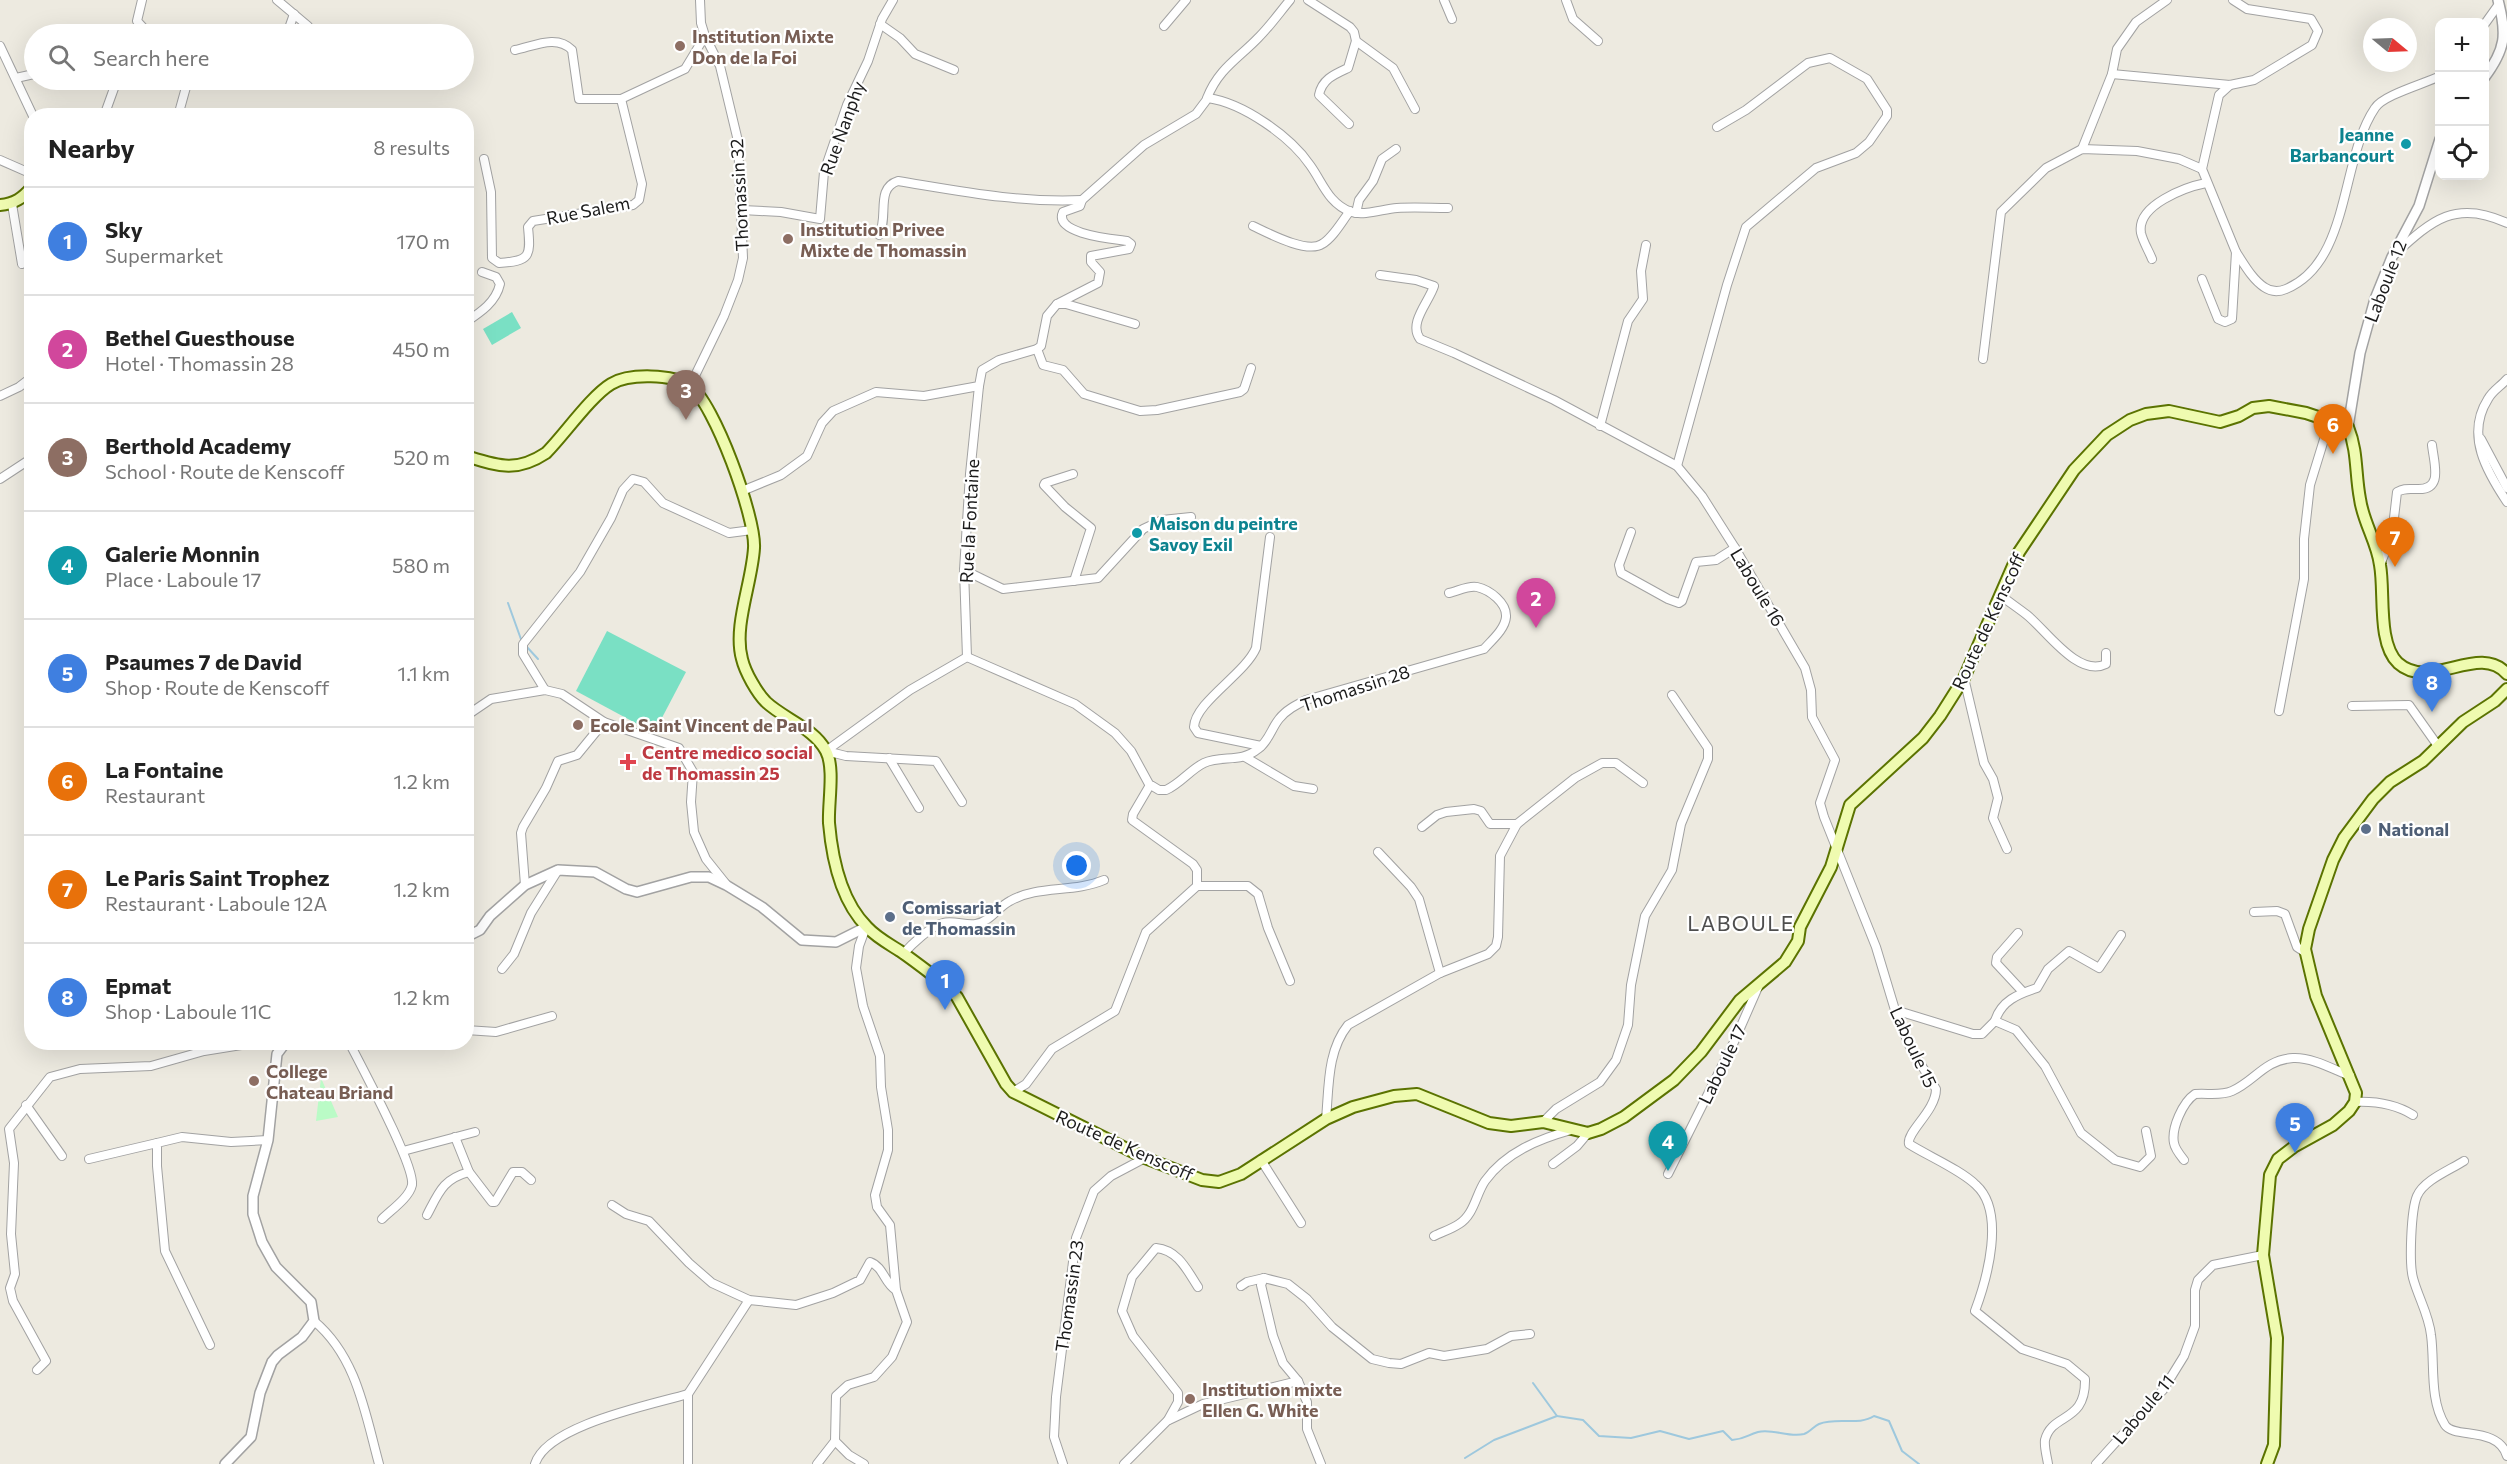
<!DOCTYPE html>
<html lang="en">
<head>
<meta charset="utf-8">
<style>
	:root { --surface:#fff; --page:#f2f2f2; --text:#222; --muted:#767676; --line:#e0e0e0; --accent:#7c3aed }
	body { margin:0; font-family:Commissioner,sans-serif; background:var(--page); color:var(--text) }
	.controls { position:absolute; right:18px; top:18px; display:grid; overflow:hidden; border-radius:12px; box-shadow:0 6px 24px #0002 }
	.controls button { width:54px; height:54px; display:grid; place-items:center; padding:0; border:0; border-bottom:2px solid var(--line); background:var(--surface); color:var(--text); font:30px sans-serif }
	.compass { position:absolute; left:2363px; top:18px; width:54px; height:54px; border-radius:50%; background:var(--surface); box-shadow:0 6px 24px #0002; rotate:109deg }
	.you { position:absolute; left:1077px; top:866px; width:21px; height:21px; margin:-15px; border:4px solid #fff; border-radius:50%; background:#1a73e8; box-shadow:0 0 0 9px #1a73e833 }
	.badge { display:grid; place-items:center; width:39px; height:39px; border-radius:50%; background:var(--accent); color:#fff; font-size:20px; font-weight:700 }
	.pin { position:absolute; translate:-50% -50px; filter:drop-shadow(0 2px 3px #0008) }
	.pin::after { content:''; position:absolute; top:32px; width:21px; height:18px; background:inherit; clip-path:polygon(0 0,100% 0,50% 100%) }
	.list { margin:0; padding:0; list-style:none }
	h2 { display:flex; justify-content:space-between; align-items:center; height:78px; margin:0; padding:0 24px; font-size:26px }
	h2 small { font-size:20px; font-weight:400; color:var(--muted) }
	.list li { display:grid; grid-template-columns:39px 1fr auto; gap:18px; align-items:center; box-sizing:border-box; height:108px; padding:0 24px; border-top:2px solid var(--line) }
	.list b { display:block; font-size:22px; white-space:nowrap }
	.list p { margin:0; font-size:20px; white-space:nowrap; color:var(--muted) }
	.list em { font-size:20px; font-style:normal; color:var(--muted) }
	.icon { flex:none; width:33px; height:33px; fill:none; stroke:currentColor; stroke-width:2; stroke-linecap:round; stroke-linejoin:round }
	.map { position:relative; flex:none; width:2507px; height:1464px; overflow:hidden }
	.search { position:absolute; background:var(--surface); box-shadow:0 6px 24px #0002; left:24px; top:24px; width:450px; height:66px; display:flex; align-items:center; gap:15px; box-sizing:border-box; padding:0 21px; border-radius:33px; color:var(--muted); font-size:22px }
	.panel { position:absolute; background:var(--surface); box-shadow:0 6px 24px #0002; left:24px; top:108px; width:450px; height:942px; border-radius:24px }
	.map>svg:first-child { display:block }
</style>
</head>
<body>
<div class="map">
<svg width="2507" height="1464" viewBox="0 0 2507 1464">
	<rect width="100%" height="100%" fill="#edeae0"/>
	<polygon fill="#bafbc6" points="321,1078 338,1117 316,1121"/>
	<g fill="#7ae0c4">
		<polygon points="512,312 521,328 492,345 483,329"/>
		<polygon points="607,631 686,672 654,733 576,691"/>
	</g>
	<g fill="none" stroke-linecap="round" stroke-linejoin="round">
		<g stroke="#9ec8dd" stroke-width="2">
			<polyline points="508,603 522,642"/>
			<polyline points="526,646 538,659"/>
			<path d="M1533,1383L1557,1416L1583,1420L1599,1436L1631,1438L1660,1431L1689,1439L1723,1431L1732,1440C1746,1439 1747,1435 1758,1432C1772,1428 1789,1438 1804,1434C1810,1432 1814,1426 1819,1424C1837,1417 1859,1426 1874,1416L1889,1421L1902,1451L1919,1464"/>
			<polyline points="1465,1458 1494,1440 1557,1416"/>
		</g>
		<g stroke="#a2a2a2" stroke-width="10">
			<g id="minor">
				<polyline points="142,0 137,21 149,34"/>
				<polyline points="277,0 308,26"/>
				<polyline points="1308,0 1350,27 1354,32 1356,41 1393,68 1415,109"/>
				<polyline points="1444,0 1452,19"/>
				<polyline points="1566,0 1573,19 1598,41"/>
				<polyline points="880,24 900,38 915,54 954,70"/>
				<polyline points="2484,25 2499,4"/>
				<polyline points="1164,26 1186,0"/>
				<polyline points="103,34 103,31"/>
				<polyline points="287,34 294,14"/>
				<polyline points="0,46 33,116"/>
				<path d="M515,50C534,46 557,34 572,50L579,99H621L685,69L705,36"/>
				<polyline points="2112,74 2230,85 2254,80 2312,45 2318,31 2311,19 2247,9 2233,0"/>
				<polyline points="16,78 34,74"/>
				<path d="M1207,98C1219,68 1238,59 1259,37C1270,26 1280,12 1290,0"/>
				<polyline points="104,116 117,80"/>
				<polyline points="178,116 188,80"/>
				<path d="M1349,124L1319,95C1322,79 1335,74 1348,68L1356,41"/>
				<polyline points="2082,149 2112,74 2117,49 2136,22 2167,0"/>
				<path d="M484,159L491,192L492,258L499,263C530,261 531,257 528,227L533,221L633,205L639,200L642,184L621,99"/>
				<polyline points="0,160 32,174"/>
				<polyline points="12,204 22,264 32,259"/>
				<polyline points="742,210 781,212 820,219 824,172 847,105 868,61 882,19 893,0"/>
				<polyline points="1356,213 1359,200 1373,181 1382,159 1396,149"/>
				<path d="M1253,226C1268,233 1307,254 1322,244C1333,238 1342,221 1350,211"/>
				<path d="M879,235C889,217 875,188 898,181C960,191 1019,203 1082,200"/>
				<path d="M2236,252C2244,264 2252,279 2264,287C2271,292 2279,292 2286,289C2351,262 2340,159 2375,108C2383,95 2424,84 2440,76"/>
				<path d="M2395,254C2432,220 2456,199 2507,223"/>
				<path d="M2152,259C2149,251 2143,242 2141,233C2136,205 2186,187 2206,183"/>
				<path d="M1380,275L1416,280L1434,286C1429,302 1408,323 1420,339L1454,353L1554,400L1677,466L1702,496L1735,548L1805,668L1811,690L1812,717L1835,760L1820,803L1824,817L1876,947L1895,1010L1909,1045L1936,1089C1936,1111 1906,1132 1909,1144C1928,1156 1961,1170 1976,1185C2006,1212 1987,1279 1975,1311L2022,1349L2067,1364L2085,1379C2086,1424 2052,1412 2045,1440C2044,1447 2047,1457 2048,1464"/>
				<polyline points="2202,279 2218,319 2225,322 2232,319 2236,252 2202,169 2219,95 2230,85"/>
				<path d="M1057,304L1098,283L1100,272L1091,262V256L1129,249L1131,244L1127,241C1113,239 1053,234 1063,212L1080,206L1082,200L1144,145L1196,114L1208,98C1243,103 1290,136 1310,165C1323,183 1328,203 1351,212C1365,216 1383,209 1397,208C1414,207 1431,208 1448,208"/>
				<path d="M466,322C481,312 496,302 500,284L496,277L482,272"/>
				<polyline points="1037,349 1043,365 1063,370 1084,394 1140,411 1157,410 1240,392 1244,389 1251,368"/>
				<polyline points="1983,359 2001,212 2046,168 2082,149 2137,151 2179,159 2202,169"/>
				<path d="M2507,379C2501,386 2492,391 2488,399C2465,435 2487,472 2507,502"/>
				<polyline points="690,386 724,316 738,280 743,258 738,141 720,66 705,36 701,23 700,0"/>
				<polyline points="0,396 19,387 32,377"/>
				<polyline points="1600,426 1628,321 1643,299 1641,271 1646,245"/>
				<polyline points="2481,439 2507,488"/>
				<polyline points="1677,466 1727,285 1746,227 1816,168 1856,153 1869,142 1887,116 1887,110 1867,79 1830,58 1808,63 1746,110 1717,127"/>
				<polyline points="1073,474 1045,483 1044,485 1065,507 1091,528 1074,581"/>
				<polyline points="0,479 32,458"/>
				<polyline points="742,491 781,475 807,456 822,423 833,411 876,392 924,396 979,386 982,370 999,360 1037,349 1041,346 1047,316 1057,304 1066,304 1135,324"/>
				<polyline points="1631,532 1619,565 1621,573 1668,599 1679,603 1682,601 1696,562 1716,560 1735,548"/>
				<path d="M2380,565L2392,535L2397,492C2404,488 2408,489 2416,489C2444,491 2434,464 2432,445"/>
				<polyline points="964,570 1003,589 1098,578 1143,529 1162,520 1191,517"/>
				<path d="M2000,595C2009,602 2018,608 2027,615C2046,630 2078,678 2106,664V653"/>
				<polyline points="967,657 964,570 970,474 979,386"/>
				<polyline points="1964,678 1984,763 1993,779 1998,798 1993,818 2007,849"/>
				<polyline points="545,690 523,654 523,644 580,572 611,518 623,490 633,479 644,482 663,503 729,533 752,530"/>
				<polyline points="2352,706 2409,705 2438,746"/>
				<polyline points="2279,711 2304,579 2304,539 2310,485 2330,420"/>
				<polyline points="466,716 491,699 545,690 562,694 604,722 679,748 693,772 691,802 694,832 706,859 726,884"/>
				<path d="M1261,746L1198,733L1194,727C1195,702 1245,674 1256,648L1270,537"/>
				<path d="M826,751L910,690L967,657L1075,704L1115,733L1131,751L1149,784L1159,790H1166C1180,784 1191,769 1204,763C1222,755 1241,763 1258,749C1269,741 1271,729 1279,719C1286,710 1296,705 1306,700L1484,649C1492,640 1505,629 1506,617C1507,603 1490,590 1477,587C1469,585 1458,591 1449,593"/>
				<polyline points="826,751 846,756 936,761 962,802"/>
				<polyline points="1245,757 1294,786 1313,789"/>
				<polyline points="889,758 919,808"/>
				<polyline points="1150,785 1133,814 1132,820 1193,864 1197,870 1197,886"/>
				<polyline points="1422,827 1437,815 1446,812 1474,809 1481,811 1490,824 1517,824"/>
				<polyline points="1378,852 1411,887 1419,899 1440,973"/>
				<polyline points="525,885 521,833 523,827 546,788 558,761 577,755 604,722"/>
				<polyline points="2254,912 2277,911 2285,914 2297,947 2306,953"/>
				<polyline points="2018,933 1997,957 1996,963 2023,992"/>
				<path d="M903,954C912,944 931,926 943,923C953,920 966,926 976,924C991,921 998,907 1010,901C1038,885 1073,893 1104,880"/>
				<polyline points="502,969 514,954 531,913 558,870"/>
				<polyline points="1895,1010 1973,1034 1982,1034 1995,1021 2016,1030 2045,1066 2081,1133 2115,1160 2140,1167 2151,1156 2146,1131"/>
				<path d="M1995,1021C2001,1001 2018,994 2037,988L2048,969L2069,951L2099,968L2121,935"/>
				<polyline points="466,1030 496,1032 552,1016"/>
				<polyline points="273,1042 282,1046"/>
				<path d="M349,1042C361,1066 415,1165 412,1185C409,1198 391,1210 382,1219"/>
				<polyline points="1013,1092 1026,1084 1052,1049 1115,1011 1146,932 1197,886 1248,886 1258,894 1268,928 1290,981"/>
				<path d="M2355,1102C2377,1101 2395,1104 2413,1115"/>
				<polyline points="26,1105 62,1156"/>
				<path d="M1326,1119C1329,1087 1327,1051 1348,1025L1440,973L1488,954L1496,946L1498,937L1500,856L1517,824L1575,778L1602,763H1616L1643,783"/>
				<polyline points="1543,1122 1556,1109 1600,1082 1616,1060 1628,1025 1631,985 1645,916 1672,870 1681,824 1708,759 1708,748 1672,695"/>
				<polyline points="455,1137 469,1172 492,1202 495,1202 513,1172 522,1172 531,1180"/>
				<polyline points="403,1151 475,1132"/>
				<polyline points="89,1159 157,1143"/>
				<polyline points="1261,1160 1301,1223"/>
				<path d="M2184,1160C2180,1155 2175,1149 2174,1143C2171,1128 2183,1102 2195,1094C2208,1093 2221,1096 2232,1091C2255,1081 2264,1060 2293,1058C2311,1057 2333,1069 2350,1076"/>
				<path d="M2464,1161C2450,1170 2424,1180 2417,1196C2411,1210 2409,1263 2413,1278C2418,1297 2429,1315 2431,1335C2435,1364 2429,1399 2445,1425C2454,1439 2498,1426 2507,1456"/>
				<polyline points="1553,1164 1577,1146 1588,1133"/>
				<polyline points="1668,1174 1734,1042 1759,985"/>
				<path d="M612,1205L626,1214L649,1221L689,1263L712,1283L749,1300L796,1305L833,1293L860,1280L870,1262C884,1267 884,1283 896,1290L890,1225L877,1207L875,1195L888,1150V1130L881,1087L880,1056L863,1006L856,968L859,946L866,927"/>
				<path d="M427,1215C439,1192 443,1179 469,1172"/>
				<path d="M1434,1236C1442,1232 1452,1229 1459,1224C1474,1215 1476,1194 1485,1181C1506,1152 1539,1139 1571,1130"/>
				<polyline points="1264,1278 1261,1285 1273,1336 1283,1363 1298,1381"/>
				<polyline points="1241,1286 1247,1282 1264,1278 1288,1284 1307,1299 1332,1327 1372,1359 1389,1363 1401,1364 1429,1353 1444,1356 1487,1349 1511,1336 1530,1334"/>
				<path d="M314,1321C357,1357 365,1413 379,1464"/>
				<polyline points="210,1345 165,1251 157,1166 157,1143 182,1137 231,1142 268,1140"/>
				<polyline points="37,1370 46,1361 13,1301 10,1288 15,1274 11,1234 14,1163 9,1129 50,1077 80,1069 151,1066 204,1051 260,1042"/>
				<path d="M1168,1420L1178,1402V1393L1133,1336L1122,1311L1132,1277L1156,1248C1178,1250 1187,1270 1198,1287"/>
				<path d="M535,1464C547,1425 651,1405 688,1394"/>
				<polyline points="688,1464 688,1394 749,1300"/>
				<polyline points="817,1464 835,1441"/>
				<polyline points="864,1464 849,1455 835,1441 836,1396 848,1385 874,1377 892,1357 907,1322 896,1290"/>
				<polyline points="1063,1464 1054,1437 1056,1397 1076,1238 1094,1191 1111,1176 1145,1158"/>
				<polyline points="1124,1464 1167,1421 1203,1404 1298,1381 1307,1402 1307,1429 1321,1464"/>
				<polyline points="2096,1464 2163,1390 2184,1356 2195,1326 2195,1290 2198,1280 2213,1265 2263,1255"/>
			</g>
		</g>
		<g stroke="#a2a2a2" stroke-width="12">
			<g id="tertiary">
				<path d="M2484,78C2506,49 2507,34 2498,0"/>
				<polyline points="2348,427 2360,353 2375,299 2392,257 2419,206 2440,139"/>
				<polyline points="466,937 480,930 490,916 525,885 558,870 595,872 626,889 637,892 691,877 709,877 726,885 762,907 802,940 836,942 866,927"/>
				<polyline points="225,1464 251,1437 260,1393 272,1362 278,1355 302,1337 314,1321 311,1302 276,1267 262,1242 253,1214 253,1196 268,1140 277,1054 286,1042"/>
			</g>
		</g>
		<g stroke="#5b7301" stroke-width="14">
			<g id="secondary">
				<path d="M0,205C14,204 23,198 32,187"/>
				<path d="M466,456C498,466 516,473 546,453C564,435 591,396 611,384C629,373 673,374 690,386C714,402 756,518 754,548C752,583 733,626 742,659C745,672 757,693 766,702C784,719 814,728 826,751C835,768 828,803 829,823C832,858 841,901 867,927C876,937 889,944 900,951C916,962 931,974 947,986L957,997L1006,1084L1013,1092L1145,1158L1202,1180L1219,1182L1241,1174L1326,1119L1353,1107L1394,1096L1417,1094L1489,1123L1511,1126L1543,1122L1588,1133L1601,1129L1624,1117L1674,1080L1701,1052L1740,1000L1785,962L1798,941L1800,927L1831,867L1850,805L1923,738L1940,716L1964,678L2019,552L2074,470L2107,435L2130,420L2146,414L2169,411L2220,422L2239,416L2253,408L2269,406L2306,413L2348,427C2358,452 2355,473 2360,499C2363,522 2377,542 2380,565C2385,592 2377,643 2398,663C2430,692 2479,642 2507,674"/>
				<polyline points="2267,1464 2274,1445 2277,1338 2263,1255 2270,1175 2278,1159 2295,1146 2333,1125 2349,1111 2355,1102 2356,1093 2316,996 2305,949 2309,929 2333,860 2344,838 2373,799 2390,782 2423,761 2463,722 2495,701 2507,689"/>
			</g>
		</g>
		<use href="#minor" stroke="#fff" stroke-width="8"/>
		<use href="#tertiary" stroke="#fff" stroke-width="9"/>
		<use href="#secondary" stroke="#effbb0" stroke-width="10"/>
	</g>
	<g fill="#8d6e63" stroke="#fff" stroke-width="2">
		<circle cx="680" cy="46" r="6"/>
		<circle cx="788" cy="239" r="6"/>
		<circle cx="578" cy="725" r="6"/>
		<circle cx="254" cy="1081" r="6"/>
		<circle cx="1190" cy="1399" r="6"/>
	</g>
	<g fill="#0f9aa8" stroke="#fff" stroke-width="2">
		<circle cx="2406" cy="144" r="6"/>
		<circle cx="1137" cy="533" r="6"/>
	</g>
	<path fill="#e0444e" stroke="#fff" stroke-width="2" d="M625 753h6v6h6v6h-6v6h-6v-6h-6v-6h6z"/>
	<g fill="#5c6f8a" stroke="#fff" stroke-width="2">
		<circle cx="2366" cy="829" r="6"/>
		<circle cx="890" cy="917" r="6"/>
	</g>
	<g text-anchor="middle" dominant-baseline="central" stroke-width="4.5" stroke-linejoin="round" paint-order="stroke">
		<g font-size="18" font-weight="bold" fill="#785e54" stroke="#fff" text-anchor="start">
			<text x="692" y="36">Institution Mixte<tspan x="692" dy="21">Don de la Foi</tspan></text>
			<text x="800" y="229">Institution Privee<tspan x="800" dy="21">Mixte de Thomassin</tspan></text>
			<text x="590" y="725">Ecole Saint Vincent de Paul</text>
			<text x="266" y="1071">College<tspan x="266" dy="21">Chateau Briand</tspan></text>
			<text x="1202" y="1389">Institution mixte<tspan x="1202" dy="21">Ellen G. White</tspan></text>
		</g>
		<g font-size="18" fill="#1b1b1b" stroke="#fff">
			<text transform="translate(842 128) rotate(-70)">Rue Nanphy</text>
			<text transform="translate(739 195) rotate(-93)">Thomassin 32</text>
			<text transform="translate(588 210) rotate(-11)">Rue Salem</text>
			<text transform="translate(2385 281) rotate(-69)">Laboule 12</text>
			<text transform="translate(969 521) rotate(-87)">Rue la Fontaine</text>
			<text transform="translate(1758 587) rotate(59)">Laboule 16</text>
			<text transform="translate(1988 621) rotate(-65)">Route de Kenscoff</text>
			<text transform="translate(1355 688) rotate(-18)">Thomassin 28</text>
			<text transform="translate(1914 1047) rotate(65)">Laboule 15</text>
			<text transform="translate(1722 1064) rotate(-64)">Laboule 17</text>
			<text transform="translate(1125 1145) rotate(24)">Route de Kenscoff</text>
			<text transform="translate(1069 1296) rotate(-82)">Thomassin 23</text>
			<text transform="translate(2143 1409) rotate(-50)">Laboule 11</text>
		</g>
		<g font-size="18" font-weight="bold" fill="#0d838f" stroke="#fff" text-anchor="end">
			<text x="2394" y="134">Jeanne<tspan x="2394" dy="21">Barbancourt</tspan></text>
			<text x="1149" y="523" text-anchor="start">Maison du peintre<tspan x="1149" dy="21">Savoy Exil</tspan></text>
		</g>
		<g font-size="18" font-weight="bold" fill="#be3a42" stroke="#fff" text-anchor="start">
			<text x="642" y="752">Centre medico social<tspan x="642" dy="21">de Thomassin 25</tspan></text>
		</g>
		<g font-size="18" font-weight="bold" fill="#4e5e75" stroke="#fff" text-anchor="start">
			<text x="2378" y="829">National</text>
			<text x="902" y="907">Comissariat<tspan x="902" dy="21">de Thomassin</tspan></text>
		</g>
		<g font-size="21" letter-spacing="1.5" fill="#4e4e4e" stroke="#fff">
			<text x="1741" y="922">LABOULE</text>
		</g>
	</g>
</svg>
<div class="controls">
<button>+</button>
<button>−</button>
<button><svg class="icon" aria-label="locate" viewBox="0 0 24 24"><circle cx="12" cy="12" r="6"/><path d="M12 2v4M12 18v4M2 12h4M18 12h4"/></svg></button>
</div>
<svg class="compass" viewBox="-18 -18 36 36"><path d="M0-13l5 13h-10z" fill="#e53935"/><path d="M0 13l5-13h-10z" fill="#767676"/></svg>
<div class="you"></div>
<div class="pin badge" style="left:945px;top:1010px;background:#3f7fe0">1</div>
<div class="pin badge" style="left:1536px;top:628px;background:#d1479c">2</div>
<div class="pin badge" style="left:686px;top:420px;background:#8d6e63">3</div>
<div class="pin badge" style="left:1668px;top:1171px;background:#0f9aa8">4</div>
<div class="pin badge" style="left:2295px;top:1153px;background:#3f7fe0">5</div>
<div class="pin badge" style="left:2333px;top:454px;background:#e8710a">6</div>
<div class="pin badge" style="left:2395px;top:567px;background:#e8710a">7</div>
<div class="pin badge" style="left:2432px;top:712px;background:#3f7fe0">8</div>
<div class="search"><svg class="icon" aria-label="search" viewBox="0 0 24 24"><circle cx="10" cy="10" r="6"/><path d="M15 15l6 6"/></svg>Search here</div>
<section class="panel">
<h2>Nearby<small>8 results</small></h2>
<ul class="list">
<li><span class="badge" style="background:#3f7fe0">1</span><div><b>Sky</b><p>Supermarket</p></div><em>170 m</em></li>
<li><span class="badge" style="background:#d1479c">2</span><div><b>Bethel Guesthouse</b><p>Hotel · Thomassin 28</p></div><em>450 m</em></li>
<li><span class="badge" style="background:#8d6e63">3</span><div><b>Berthold Academy</b><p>School · Route de Kenscoff</p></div><em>520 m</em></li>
<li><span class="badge" style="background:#0f9aa8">4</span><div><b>Galerie Monnin</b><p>Place · Laboule 17</p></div><em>580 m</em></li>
<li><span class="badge" style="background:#3f7fe0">5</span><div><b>Psaumes 7 de David</b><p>Shop · Route de Kenscoff</p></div><em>1.1 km</em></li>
<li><span class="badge" style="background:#e8710a">6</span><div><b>La Fontaine</b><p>Restaurant</p></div><em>1.2 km</em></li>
<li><span class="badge" style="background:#e8710a">7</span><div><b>Le Paris Saint Trophez</b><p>Restaurant · Laboule 12A</p></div><em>1.2 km</em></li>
<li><span class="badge" style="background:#3f7fe0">8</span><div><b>Epmat</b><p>Shop · Laboule 11C</p></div><em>1.2 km</em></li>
</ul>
</section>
</div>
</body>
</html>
